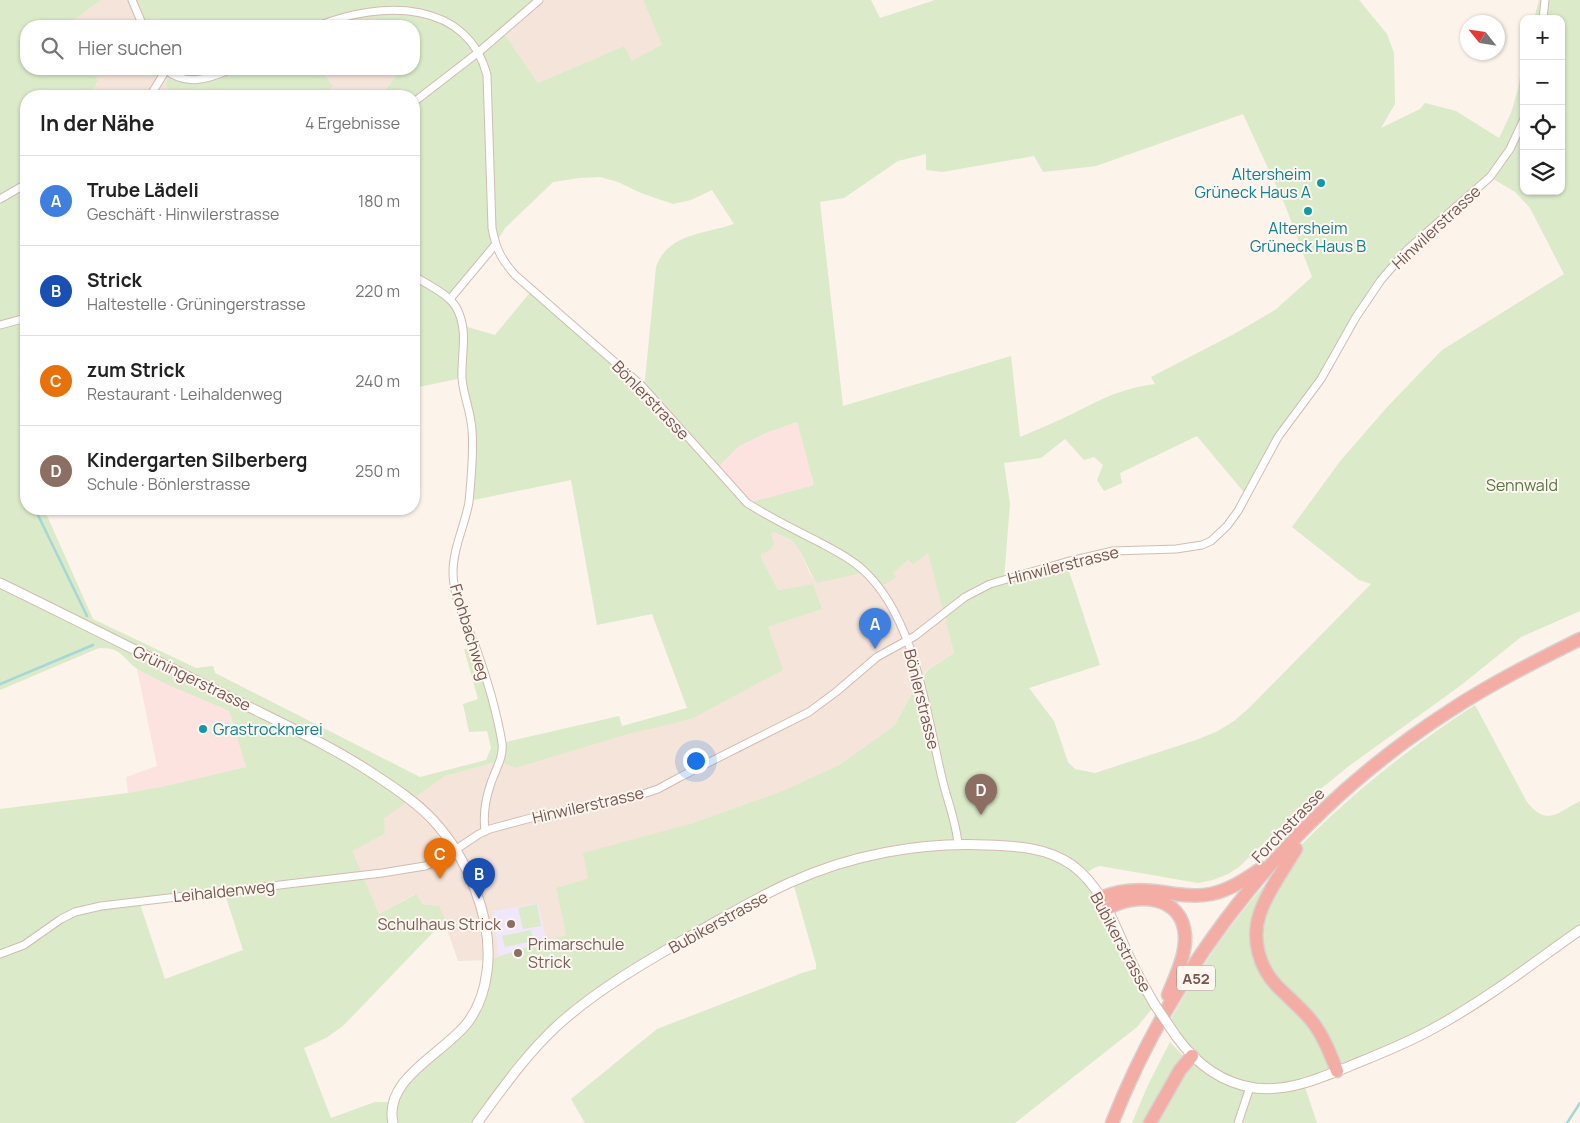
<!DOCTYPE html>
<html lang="de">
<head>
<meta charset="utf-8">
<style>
	:root { --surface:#fff; --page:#f2f2f2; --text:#222; --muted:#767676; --line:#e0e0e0; --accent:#e15f55 }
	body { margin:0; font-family:Manrope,sans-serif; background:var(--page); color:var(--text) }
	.controls { position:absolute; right:15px; top:15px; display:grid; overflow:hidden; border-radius:10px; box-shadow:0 1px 4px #0004 }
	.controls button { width:45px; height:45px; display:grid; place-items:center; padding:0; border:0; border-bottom:1px solid var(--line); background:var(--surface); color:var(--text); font:25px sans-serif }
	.compass { position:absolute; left:1460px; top:15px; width:45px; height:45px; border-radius:50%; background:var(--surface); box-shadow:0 1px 4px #0004; rotate:300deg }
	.you { position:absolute; left:695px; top:760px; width:18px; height:18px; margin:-12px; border:4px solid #fff; border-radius:50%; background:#1a73e8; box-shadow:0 0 0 8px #1a73e833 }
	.badge { display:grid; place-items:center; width:32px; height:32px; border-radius:50%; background:var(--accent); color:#fff; font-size:16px; font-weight:700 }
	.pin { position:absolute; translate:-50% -41px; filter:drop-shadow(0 1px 2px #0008) }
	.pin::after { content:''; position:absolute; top:26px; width:18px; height:15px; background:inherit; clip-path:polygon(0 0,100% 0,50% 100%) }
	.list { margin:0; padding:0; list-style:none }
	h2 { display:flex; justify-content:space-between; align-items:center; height:65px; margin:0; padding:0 20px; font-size:21px }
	h2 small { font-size:16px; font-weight:400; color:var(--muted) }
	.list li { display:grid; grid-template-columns:32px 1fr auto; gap:15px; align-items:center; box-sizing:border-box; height:90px; padding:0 20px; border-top:1px solid var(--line) }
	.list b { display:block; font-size:19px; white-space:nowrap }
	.list p { margin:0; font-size:16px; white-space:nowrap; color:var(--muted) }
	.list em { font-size:16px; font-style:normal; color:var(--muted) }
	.icon { flex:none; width:28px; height:28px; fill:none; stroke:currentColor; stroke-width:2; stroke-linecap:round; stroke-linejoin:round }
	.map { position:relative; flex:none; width:1580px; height:1123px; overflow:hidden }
	.search { position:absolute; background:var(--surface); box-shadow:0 1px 4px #0004; left:20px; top:20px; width:400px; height:55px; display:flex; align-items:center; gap:12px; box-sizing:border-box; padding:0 18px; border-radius:20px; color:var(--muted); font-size:19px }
	.panel { position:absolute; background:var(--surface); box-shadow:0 1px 4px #0004; left:20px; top:90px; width:400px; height:425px; border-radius:20px }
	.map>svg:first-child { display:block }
</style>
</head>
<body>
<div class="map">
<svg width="1580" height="1123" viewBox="0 0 1580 1123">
	<rect width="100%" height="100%" fill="#fcf3eb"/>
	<g fill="#f4e4d9">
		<polygon points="101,0 132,0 143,26 66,26"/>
		<polygon points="535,0 643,0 663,43 631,62 624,46 538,83 503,32"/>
		<polygon points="91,69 165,69 171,74 165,85 171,96 91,96 98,80"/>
		<polygon points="325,69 401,69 384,92 387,96 322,96 332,86 320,71"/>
		<polygon points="774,532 791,540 798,547 810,574 817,583 863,570 895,577 893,573 908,560 928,552 954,653 928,669 919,681 894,726 839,765 782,791 690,824 588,878 556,888 566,935 488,960 458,961 439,906 422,904 415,894 379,914 351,851 385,834 383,818 410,799 445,776 500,761 691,719 768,627 821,609 813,584 778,590 762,560 761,554 771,534"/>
	</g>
	<g fill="#fce3df">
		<polygon points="797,422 814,485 747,503 716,469 738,446 766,433"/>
		<polygon points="137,669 229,711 246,767 165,786 128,793 126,777 157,766"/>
	</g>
	<polygon fill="#f0e7f9" points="538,903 547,942 499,961 493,911"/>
	<g fill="#dbeac9" fill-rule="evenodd">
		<path d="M0,0H101L66,26H26V69H91L98,80L91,96H26V509H44L93,619L196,668L213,666L215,673L420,777L486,760L491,748L487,731L469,732L463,704L478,699L464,649L476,648L502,743L619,716L622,726L687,708L652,614L597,625L571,480L469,501L472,447L462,378L414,388V96H387L384,92L401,69H414V26H143L132,0H535L503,32L538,83L624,46L632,61L662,44L643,0H871L880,18L935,0H1359L1387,34L1394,53L1395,104L1381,128L1420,109L1425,103L1456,111L1499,138L1511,113L1518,89L1524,54V191H1561V19H1534L1539,0H1580V611L1521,637L1460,686L1349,766L1317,792L1239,867L1228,874L1213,880L1198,883L1100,866C1092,868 1089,871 1084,876L1090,884L1155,1005L1137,1027L1015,1123H585L571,1099L657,1029L802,973L816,969V964L794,886L789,883L663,952L559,1024L477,1123H0V809L128,793L165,786L246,767L229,711C200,698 166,685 139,670C123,660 123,647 99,648L0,690ZM1243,114L1285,205L1312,277L1275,310L1234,334L1151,377L1155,384C1120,389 1104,398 1074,413C1056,422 1038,429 1020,437L1011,356L843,406L820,202L844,198L898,161L926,154V170L942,172L1034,156L1043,172L1096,166ZM600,177L618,182L641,193L673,204L691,200L712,190L734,224C705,234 668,233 656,267L645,380L642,386L532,290L495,335L464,326L450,299L495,245L505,228L553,182L579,178ZM1490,177L1515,192L1530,208L1564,274L1442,350L1389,405L1341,460L1292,527L1359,580L1371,584L1249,708L1234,721L1216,732L1196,740L1095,773L1075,769L1068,762L1054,721L1029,688L1100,665L1066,562L1004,579L1010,504L1004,463L1041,458L1065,439L1084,460L1094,457L1103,465L1097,480L1104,491L1122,483L1120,473L1197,436L1247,496L1300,407L1399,259ZM797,422L814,485L747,503L716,469L739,446L766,433ZM774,532C779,535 787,537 792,541C802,549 807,570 817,583L857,574L863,570L879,588L896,577L893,573L908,560L913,564L928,553L954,653L929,669L919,681L894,726L839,765L782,791L690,824L583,853L588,878L556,888L566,935L488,960L476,1008L457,1035L396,1093L393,1102H375L331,1118L304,1048L326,1038L343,1026L445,920L439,906L422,904L416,894L379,914L352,851L385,834L384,818L445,776L500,761L515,768L624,735L691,719L783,670L768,627L822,609L813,584L778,590L762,560L761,554L770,550L774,544L771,534ZM224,891L243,950L165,979L139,901Z"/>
		<polygon points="165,69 325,69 321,71 333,86 322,96 171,96 165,85 171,74"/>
		<path d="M1475,705L1527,802C1547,827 1557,813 1580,801V930L1456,1016L1304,1084L1317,1123H1153L1192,1056L1168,1024C1241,890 1348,787 1475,705Z"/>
		<polygon points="537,904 541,926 523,929 518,908"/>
		<polygon points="531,930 533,941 505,947 502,936"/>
		<polygon points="1170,1042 1183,1056 1144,1123 1132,1123 1148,1085"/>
	</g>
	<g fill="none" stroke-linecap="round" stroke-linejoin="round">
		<g stroke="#a6d7d7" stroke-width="2.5">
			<polyline points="26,470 24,485 26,490"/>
			<polyline points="35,509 87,616"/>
			<polyline points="0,684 93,645"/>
			<polyline points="1567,1123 1580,1103"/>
		</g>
		<g stroke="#d1bcb3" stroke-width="9">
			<g id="street">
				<polyline points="132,0 143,26"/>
				<polyline points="1543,19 1545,0"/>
				<path d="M318,26C382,0 467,0 487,75L492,228C496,249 501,259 515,275L642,386L747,503C769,517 793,529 817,541C832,549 849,557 862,569C915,616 926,712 942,778C947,800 956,821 958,844"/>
				<path d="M165,69C185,87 209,79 231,69"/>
				<polyline points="150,96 166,70"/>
				<polyline points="414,102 480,51 539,0"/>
				<polyline points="0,199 26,184"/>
				<path d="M414,276C428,285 447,293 456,307C469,330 461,353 462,378C463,393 469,407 471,422C475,443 471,480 469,502C465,525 453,548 453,572C453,599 467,623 476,648C486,676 497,713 502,743C504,758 494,772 490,786C485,801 483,815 485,831"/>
				<polyline points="450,299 495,245"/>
				<polyline points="0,325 26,318"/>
				<polyline points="455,850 479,834 490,829 531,818 637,796 658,789 682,776 809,712 836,692 877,657 915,636 965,597 990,584 1066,562 1113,551 1176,549 1202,545 1211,541 1227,526 1238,511 1278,437 1321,379 1356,317 1381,280 1407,250 1490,177 1510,149 1524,119"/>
				<polyline points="0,954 24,945 61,919 75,912 101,906 382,873 425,866 457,853"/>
				<polyline points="1238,1123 1250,1087"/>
			</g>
		</g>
		<g stroke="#d4bbb0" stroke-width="11">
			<g id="secondary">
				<path d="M0,583C78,621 155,660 233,699C281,723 330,745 375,775C395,788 416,802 432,819C467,856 494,920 487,971C485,989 479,1007 468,1022C445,1053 383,1078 393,1123"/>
				<path d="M1176,1036C1196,1064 1221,1083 1255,1088C1289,1092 1320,1078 1350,1066C1379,1054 1408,1043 1436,1027C1487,999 1533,963 1580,930"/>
				<path d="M477,1123C502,1089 527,1053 559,1024C597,990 642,964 687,938C721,919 754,899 789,883C850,855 919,842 986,845C1016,846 1046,847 1072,865C1104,888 1116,930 1132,963C1139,978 1147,991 1155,1005"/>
			</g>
		</g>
		<g stroke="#d9d0cd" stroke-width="15">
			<g id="highway">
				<path d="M1296,849C1284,869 1268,890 1260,913C1251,939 1259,968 1278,987C1289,998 1301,1008 1311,1020C1323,1035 1330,1053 1337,1071"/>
				<path d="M1100,898C1117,891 1135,889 1153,891C1173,893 1191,898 1211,894C1230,890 1246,879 1262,868"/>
				<path d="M1107,909C1135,892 1183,894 1185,936C1186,956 1175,977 1168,995"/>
				<path d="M1112,1123C1179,954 1298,808 1451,710C1492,683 1536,661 1580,639"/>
				<polyline points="1150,1123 1180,1070 1192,1056"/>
			</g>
		</g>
		<use href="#street" stroke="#fff" stroke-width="7"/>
		<use href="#secondary" stroke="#fff" stroke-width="9"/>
		<use href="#highway" stroke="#f3ada4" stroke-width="12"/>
		<g stroke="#d4bbb0" stroke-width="11" stroke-linecap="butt">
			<polyline id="secondary-bridge" points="1155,1005 1176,1036"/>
		</g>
		<use href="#secondary-bridge" stroke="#fff" stroke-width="9"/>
	</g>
	<g fill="#0f9aa8" stroke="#fef7f1" stroke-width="2">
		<circle cx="1321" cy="183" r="5"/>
		<circle cx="1308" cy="211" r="5"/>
		<circle cx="203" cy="729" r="5"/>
	</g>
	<g fill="#8d6e63" stroke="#fef7f1" stroke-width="2">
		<circle cx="511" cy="924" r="5"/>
		<circle cx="518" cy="953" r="5"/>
	</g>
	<g text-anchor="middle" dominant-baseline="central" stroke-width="4" stroke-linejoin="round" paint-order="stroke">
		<rect fill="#fef7f1" stroke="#a0867f" stroke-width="1" x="1177" y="965.5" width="38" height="25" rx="4"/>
		<g font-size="15" font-weight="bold" fill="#77564e">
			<text x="1196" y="978">A52</text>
		</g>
		<g font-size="16" fill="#0d838f" stroke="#fef7f1" text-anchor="end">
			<text x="1311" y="174">Altersheim<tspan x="1311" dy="18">Grüneck Haus A</tspan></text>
			<text x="1308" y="228" text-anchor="middle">Altersheim<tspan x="1308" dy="18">Grüneck Haus B</tspan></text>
			<text x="213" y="729" text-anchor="start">Grastrocknerei</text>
		</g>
		<g font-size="16" fill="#77564e" stroke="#fef7f1">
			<text transform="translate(1436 227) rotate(-43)">Hinwilerstrasse</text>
			<text transform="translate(651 400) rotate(46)">Bönlerstrasse</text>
			<text transform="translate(1063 565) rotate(-14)">Hinwilerstrasse</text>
			<text transform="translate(470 632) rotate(73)">Frohbachweg</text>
			<text transform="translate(192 678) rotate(26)">Grüningerstrasse</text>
			<text transform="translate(922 699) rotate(76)">Bönlerstrasse</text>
			<text transform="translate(588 805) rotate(-13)">Hinwilerstrasse</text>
			<text transform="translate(1288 825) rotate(-46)">Forchstrasse</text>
			<text transform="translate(224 891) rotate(-6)">Leihaldenweg</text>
			<text transform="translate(718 922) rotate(-29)">Bubikerstrasse</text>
			<text transform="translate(1121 942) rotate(62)">Bubikerstrasse</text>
		</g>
		<g font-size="16" fill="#5a7643" stroke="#fef7f1">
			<text x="1522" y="485">Sennwald</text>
		</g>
		<g font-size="16" fill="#785e54" stroke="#fef7f1" text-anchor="end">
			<text x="501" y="924">Schulhaus Strick</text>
			<text x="528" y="944" text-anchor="start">Primarschule<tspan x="528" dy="18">Strick</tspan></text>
		</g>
	</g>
</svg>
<div class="controls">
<button>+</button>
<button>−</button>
<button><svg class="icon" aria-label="locate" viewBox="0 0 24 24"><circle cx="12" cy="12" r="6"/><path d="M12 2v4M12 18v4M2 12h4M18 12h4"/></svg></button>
<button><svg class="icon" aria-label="layers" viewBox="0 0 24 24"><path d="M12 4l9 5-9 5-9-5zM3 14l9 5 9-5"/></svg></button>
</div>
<svg class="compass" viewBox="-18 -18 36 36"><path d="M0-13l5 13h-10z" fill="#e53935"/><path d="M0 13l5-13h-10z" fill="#767676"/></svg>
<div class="you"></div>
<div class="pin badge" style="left:875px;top:649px;background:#3f7fe0">A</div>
<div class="pin badge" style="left:479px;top:899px;background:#1a4fb4">B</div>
<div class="pin badge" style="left:440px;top:879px;background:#e8710a">C</div>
<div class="pin badge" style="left:981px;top:815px;background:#8d6e63">D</div>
<div class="search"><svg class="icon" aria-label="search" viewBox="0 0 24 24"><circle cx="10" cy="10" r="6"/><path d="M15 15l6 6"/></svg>Hier suchen</div>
<section class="panel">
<h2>In der Nähe<small>4 Ergebnisse</small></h2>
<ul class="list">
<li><span class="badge" style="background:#3f7fe0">A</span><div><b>Trube Lädeli</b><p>Geschäft · Hinwilerstrasse</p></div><em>180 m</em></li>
<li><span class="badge" style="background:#1a4fb4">B</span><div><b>Strick</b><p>Haltestelle · Grüningerstrasse</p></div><em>220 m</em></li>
<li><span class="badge" style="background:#e8710a">C</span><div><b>zum Strick</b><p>Restaurant · Leihaldenweg</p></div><em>240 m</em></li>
<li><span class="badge" style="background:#8d6e63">D</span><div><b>Kindergarten Silberberg</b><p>Schule · Bönlerstrasse</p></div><em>250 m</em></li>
</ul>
</section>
</div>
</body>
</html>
